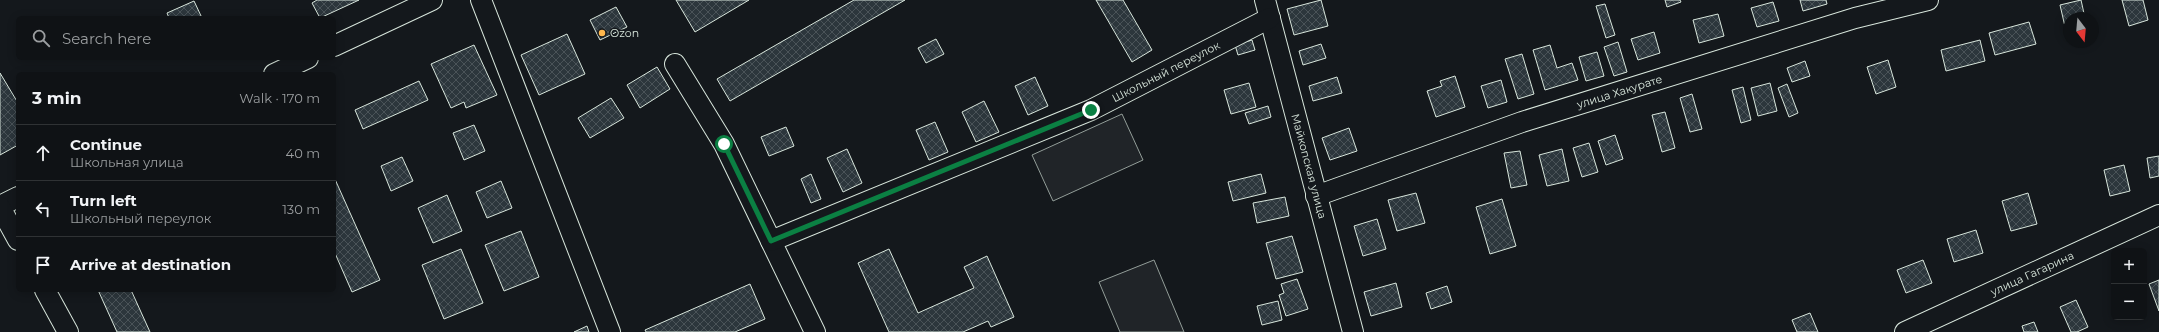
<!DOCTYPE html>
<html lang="en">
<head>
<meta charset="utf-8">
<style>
	:root { --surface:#0f1215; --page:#181b1e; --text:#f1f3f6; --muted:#9b9ea0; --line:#2f3234 }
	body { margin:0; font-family:Montserrat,sans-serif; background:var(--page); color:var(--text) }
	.controls { position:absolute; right:12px; bottom:12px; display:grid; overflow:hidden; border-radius:6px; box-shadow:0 2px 10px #0003 }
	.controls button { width:36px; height:36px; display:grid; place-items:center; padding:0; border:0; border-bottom:1px solid var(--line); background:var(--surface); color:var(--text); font:20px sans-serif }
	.compass { position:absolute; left:2063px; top:12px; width:36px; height:36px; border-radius:50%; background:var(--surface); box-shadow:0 2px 10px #0003; rotate:164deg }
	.stop { position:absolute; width:12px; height:12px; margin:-9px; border:3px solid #0b8043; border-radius:50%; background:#fff }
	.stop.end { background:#0b8043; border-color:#fff; box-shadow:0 1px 4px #0008 }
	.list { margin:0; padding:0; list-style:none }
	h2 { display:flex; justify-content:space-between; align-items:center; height:52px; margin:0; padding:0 16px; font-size:17px }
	h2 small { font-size:13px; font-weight:400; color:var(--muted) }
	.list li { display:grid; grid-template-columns:26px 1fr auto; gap:12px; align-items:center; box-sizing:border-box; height:56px; padding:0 16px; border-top:1px solid var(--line) }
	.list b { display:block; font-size:15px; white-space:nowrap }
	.list p { margin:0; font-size:13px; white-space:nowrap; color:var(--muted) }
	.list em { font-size:13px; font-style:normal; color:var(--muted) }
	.icon { flex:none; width:22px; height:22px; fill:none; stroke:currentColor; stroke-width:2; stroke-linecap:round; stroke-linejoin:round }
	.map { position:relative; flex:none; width:2159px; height:332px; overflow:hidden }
	.search { position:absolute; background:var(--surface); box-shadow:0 2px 10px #0003; left:16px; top:16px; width:320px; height:44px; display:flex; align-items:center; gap:10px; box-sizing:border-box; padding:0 14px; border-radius:6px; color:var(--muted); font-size:15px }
	.panel { position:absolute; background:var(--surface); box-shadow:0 2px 10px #0003; left:16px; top:72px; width:320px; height:220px; border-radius:6px }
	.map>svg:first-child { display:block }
</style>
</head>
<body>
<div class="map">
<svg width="2159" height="332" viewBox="0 0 2159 332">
	<defs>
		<pattern id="building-cross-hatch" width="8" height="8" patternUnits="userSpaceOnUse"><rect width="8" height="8" fill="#2c363c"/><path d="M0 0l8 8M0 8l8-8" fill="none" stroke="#4a5358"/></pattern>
	</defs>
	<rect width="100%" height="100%" fill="#14181c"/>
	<g fill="#202428" stroke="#939e99">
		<polygon points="1122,114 1143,160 1053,201 1032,155"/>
		<polygon points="1154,260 1184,332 1120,332 1099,282"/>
	</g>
	<g fill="url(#building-cross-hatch)" stroke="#d8e6dc">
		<polygon points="317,0 359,0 320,18 312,3"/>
		<polygon points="676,0 749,0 695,32"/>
		<polygon points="854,0 905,0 730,101 717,79"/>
		<polygon points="1096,0 1123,0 1152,50 1132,62"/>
		<polygon points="1321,0 1328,26 1294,35 1287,9"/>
		<polygon points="1665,0 1680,0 1681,2 1667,7"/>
		<polygon points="1800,0 1826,0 1827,4 1803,11"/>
		<polygon points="2081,0 2085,18 2069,18 2069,31 2066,31 2060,5"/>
		<polygon points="2122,0 2143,0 2148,20 2129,26"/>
		<polygon points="194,1 202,18 169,18 167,13"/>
		<polygon points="1773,2 1779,21 1757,27 1751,8"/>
		<polygon points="1605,4 1615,35 1606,38 1596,6"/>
		<polygon points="616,7 627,27 600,40 590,20"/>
		<polygon points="1718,14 1724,36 1699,43 1693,20"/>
		<polygon points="2029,22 2036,44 1995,55 1989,33"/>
		<polygon points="1654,32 1660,53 1638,60 1631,39"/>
		<polygon points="567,34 585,74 539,95 521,55"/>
		<polygon points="936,39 944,54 926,63 918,48"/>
		<polygon points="1252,40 1255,50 1238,55 1235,45"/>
		<polygon points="1980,40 1985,61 1946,71 1941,50"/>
		<polygon points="1618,42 1627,72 1614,76 1604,47"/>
		<polygon points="1321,44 1326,58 1303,65 1299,51"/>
		<polygon points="474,45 497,95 466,108 464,102 451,108 431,64"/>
		<polygon points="1550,45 1557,68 1572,63 1578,80 1545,90 1533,50"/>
		<polygon points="1597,52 1604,76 1586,81 1579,57"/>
		<polygon points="1522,54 1534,94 1518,99 1505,59"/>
		<polygon points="1888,60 1896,87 1876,94 1867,67"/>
		<polygon points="1805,61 1810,76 1792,82 1787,68"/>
		<polygon points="657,67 670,89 640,108 627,85"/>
		<polygon points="0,73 18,103 18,145 0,155"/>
		<polygon points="1455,76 1465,107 1436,117 1427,91 1442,86 1440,81"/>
		<polygon points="1035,77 1048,106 1028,115 1015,86"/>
		<polygon points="1337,77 1342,93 1313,101 1309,86"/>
		<polygon points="1501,80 1507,102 1488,108 1481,86"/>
		<polygon points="419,81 428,100 363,129 355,110"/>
		<polygon points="1249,83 1256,107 1231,114 1224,90"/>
		<polygon points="1770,83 1777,111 1758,116 1751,88"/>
		<polygon points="1787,84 1798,113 1789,117 1778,88"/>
		<polygon points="1743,87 1751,120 1741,123 1732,90"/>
		<polygon points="1692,94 1702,129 1690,132 1680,98"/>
		<polygon points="611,98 624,118 590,138 578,118"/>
		<polygon points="984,101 999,132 976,142 962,112"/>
		<polygon points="1268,106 1271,117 1249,124 1245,113"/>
		<polygon points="1665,112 1675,148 1662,152 1652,115"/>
		<polygon points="935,122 948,152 929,160 916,130"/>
		<polygon points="474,125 485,151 464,160 453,133"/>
		<polygon points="786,127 794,146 769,156 761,137"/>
		<polygon points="1349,128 1357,151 1330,160 1322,138"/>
		<polygon points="1615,135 1623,159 1606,165 1598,141"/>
		<polygon points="1589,143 1598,172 1582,177 1573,148"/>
		<polygon points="847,149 862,183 843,192 827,158"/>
		<polygon points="1562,149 1569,181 1547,186 1539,155"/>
		<polygon points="1520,151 1527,185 1511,188 1504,153"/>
		<polygon points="2159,156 2159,176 2150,178 2147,158"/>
		<polygon points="402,157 413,181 391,191 381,166"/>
		<polygon points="2124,165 2130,191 2110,196 2104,170"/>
		<polygon points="811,174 821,199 811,203 801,179"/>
		<polygon points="1261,174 1266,193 1233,201 1228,182"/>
		<polygon points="334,177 380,280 352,292 334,251"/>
		<polygon points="501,181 512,208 487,218 476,192"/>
		<polygon points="1416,193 1425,223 1397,231 1388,200"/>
		<polygon points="2028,193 2037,224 2011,231 2002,201"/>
		<polygon points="447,195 462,231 433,243 418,208"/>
		<polygon points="1285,197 1289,216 1257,223 1253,203"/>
		<polygon points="1502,199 1516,246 1490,254 1476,207"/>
		<polygon points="1377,219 1386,249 1363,256 1354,226"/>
		<polygon points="1976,230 1983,253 1954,262 1947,239"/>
		<polygon points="521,231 539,277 504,291 485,245"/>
		<polygon points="1292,236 1303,272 1276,279 1266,243"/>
		<polygon points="461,249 483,303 444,319 422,265"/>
		<polygon points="889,249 918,313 974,288 964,267 987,256 1014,317 991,327 988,321 963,332 889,332 858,263"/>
		<polygon points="1923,260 1932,283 1906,293 1897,270"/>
		<polygon points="1297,279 1308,309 1286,316 1279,295 1284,293 1281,284"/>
		<polygon points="2159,280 2159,311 2149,284"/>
		<polygon points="1396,283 1402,307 1371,316 1364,292"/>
		<polygon points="750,284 765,319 735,332 646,332 645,330"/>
		<polygon points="1447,286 1452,302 1431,309 1426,293"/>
		<polygon points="98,290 131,290 150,332 117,332"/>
		<polygon points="2076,300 2088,327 2077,332 2071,332 2060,307"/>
		<polygon points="1278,301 1282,320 1262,325 1257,306"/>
		<polygon points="1810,313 1818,332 1797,332 1792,320"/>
		<polygon points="2034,322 2038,332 2024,332 2022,326"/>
		<polygon points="587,326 589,332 574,332"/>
	</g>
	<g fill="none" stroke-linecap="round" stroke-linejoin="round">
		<g stroke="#d8e6dc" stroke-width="22">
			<g id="minor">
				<polyline points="481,0 610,332"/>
				<path id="s1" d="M1265,0L1353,332"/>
				<polyline points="334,46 432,0"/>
				<polyline points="675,64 724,144 815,332"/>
				<polyline points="274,74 308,58"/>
				<path id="s2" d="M1316,196L1522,122L1855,18L1928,0"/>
				<polyline points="0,206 18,197"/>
				<polyline points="0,207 18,240"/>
				<path id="s3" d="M771,241L1091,110L1270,18"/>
				<polyline points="45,290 68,332"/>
				<path id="s4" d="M1905,332L2159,215"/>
			</g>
		</g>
		<use href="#minor" stroke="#14181c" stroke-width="20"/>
	</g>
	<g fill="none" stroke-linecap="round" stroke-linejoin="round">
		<polyline stroke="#0b8043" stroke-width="5" points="724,144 771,241 1091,110"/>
	</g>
	<circle fill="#ffb74d" stroke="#14181c" stroke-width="1.5" cx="602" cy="33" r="4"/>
	<g text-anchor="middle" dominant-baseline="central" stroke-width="3" stroke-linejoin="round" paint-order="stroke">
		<g font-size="11" fill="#d8e6dc" stroke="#14181c" text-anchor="start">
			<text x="610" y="33">Ozon</text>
		</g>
		<g font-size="11" fill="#d8e6dc" stroke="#14181c">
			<text stroke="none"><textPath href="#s3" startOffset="430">Школьный переулок</textPath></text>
			<text stroke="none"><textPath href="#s2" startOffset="321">улица Хакурате</textPath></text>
			<text stroke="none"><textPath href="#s1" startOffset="172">Майкопская улица</textPath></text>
			<text stroke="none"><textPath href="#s4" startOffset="140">улица Гагарина</textPath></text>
		</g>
	</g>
</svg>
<div class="controls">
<button>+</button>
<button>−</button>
</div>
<svg class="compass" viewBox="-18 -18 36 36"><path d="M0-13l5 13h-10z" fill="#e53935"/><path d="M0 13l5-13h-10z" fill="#9b9ea0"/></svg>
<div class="stop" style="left:724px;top:144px"></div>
<div class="stop end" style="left:1091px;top:110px"></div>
<div class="search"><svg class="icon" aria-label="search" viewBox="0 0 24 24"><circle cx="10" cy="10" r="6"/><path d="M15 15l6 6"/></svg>Search here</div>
<section class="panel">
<h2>3 min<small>Walk · 170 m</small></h2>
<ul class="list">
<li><svg class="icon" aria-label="ahead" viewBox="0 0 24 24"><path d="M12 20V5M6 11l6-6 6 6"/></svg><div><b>Continue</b><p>Школьная улица</p></div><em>40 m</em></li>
<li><svg class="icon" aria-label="left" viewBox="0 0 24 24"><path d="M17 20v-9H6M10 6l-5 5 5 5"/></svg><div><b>Turn left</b><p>Школьный переулок</p></div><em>130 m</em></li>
<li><svg class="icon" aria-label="arrive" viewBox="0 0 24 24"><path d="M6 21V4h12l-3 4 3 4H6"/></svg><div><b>Arrive at destination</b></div></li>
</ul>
</section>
</div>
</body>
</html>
